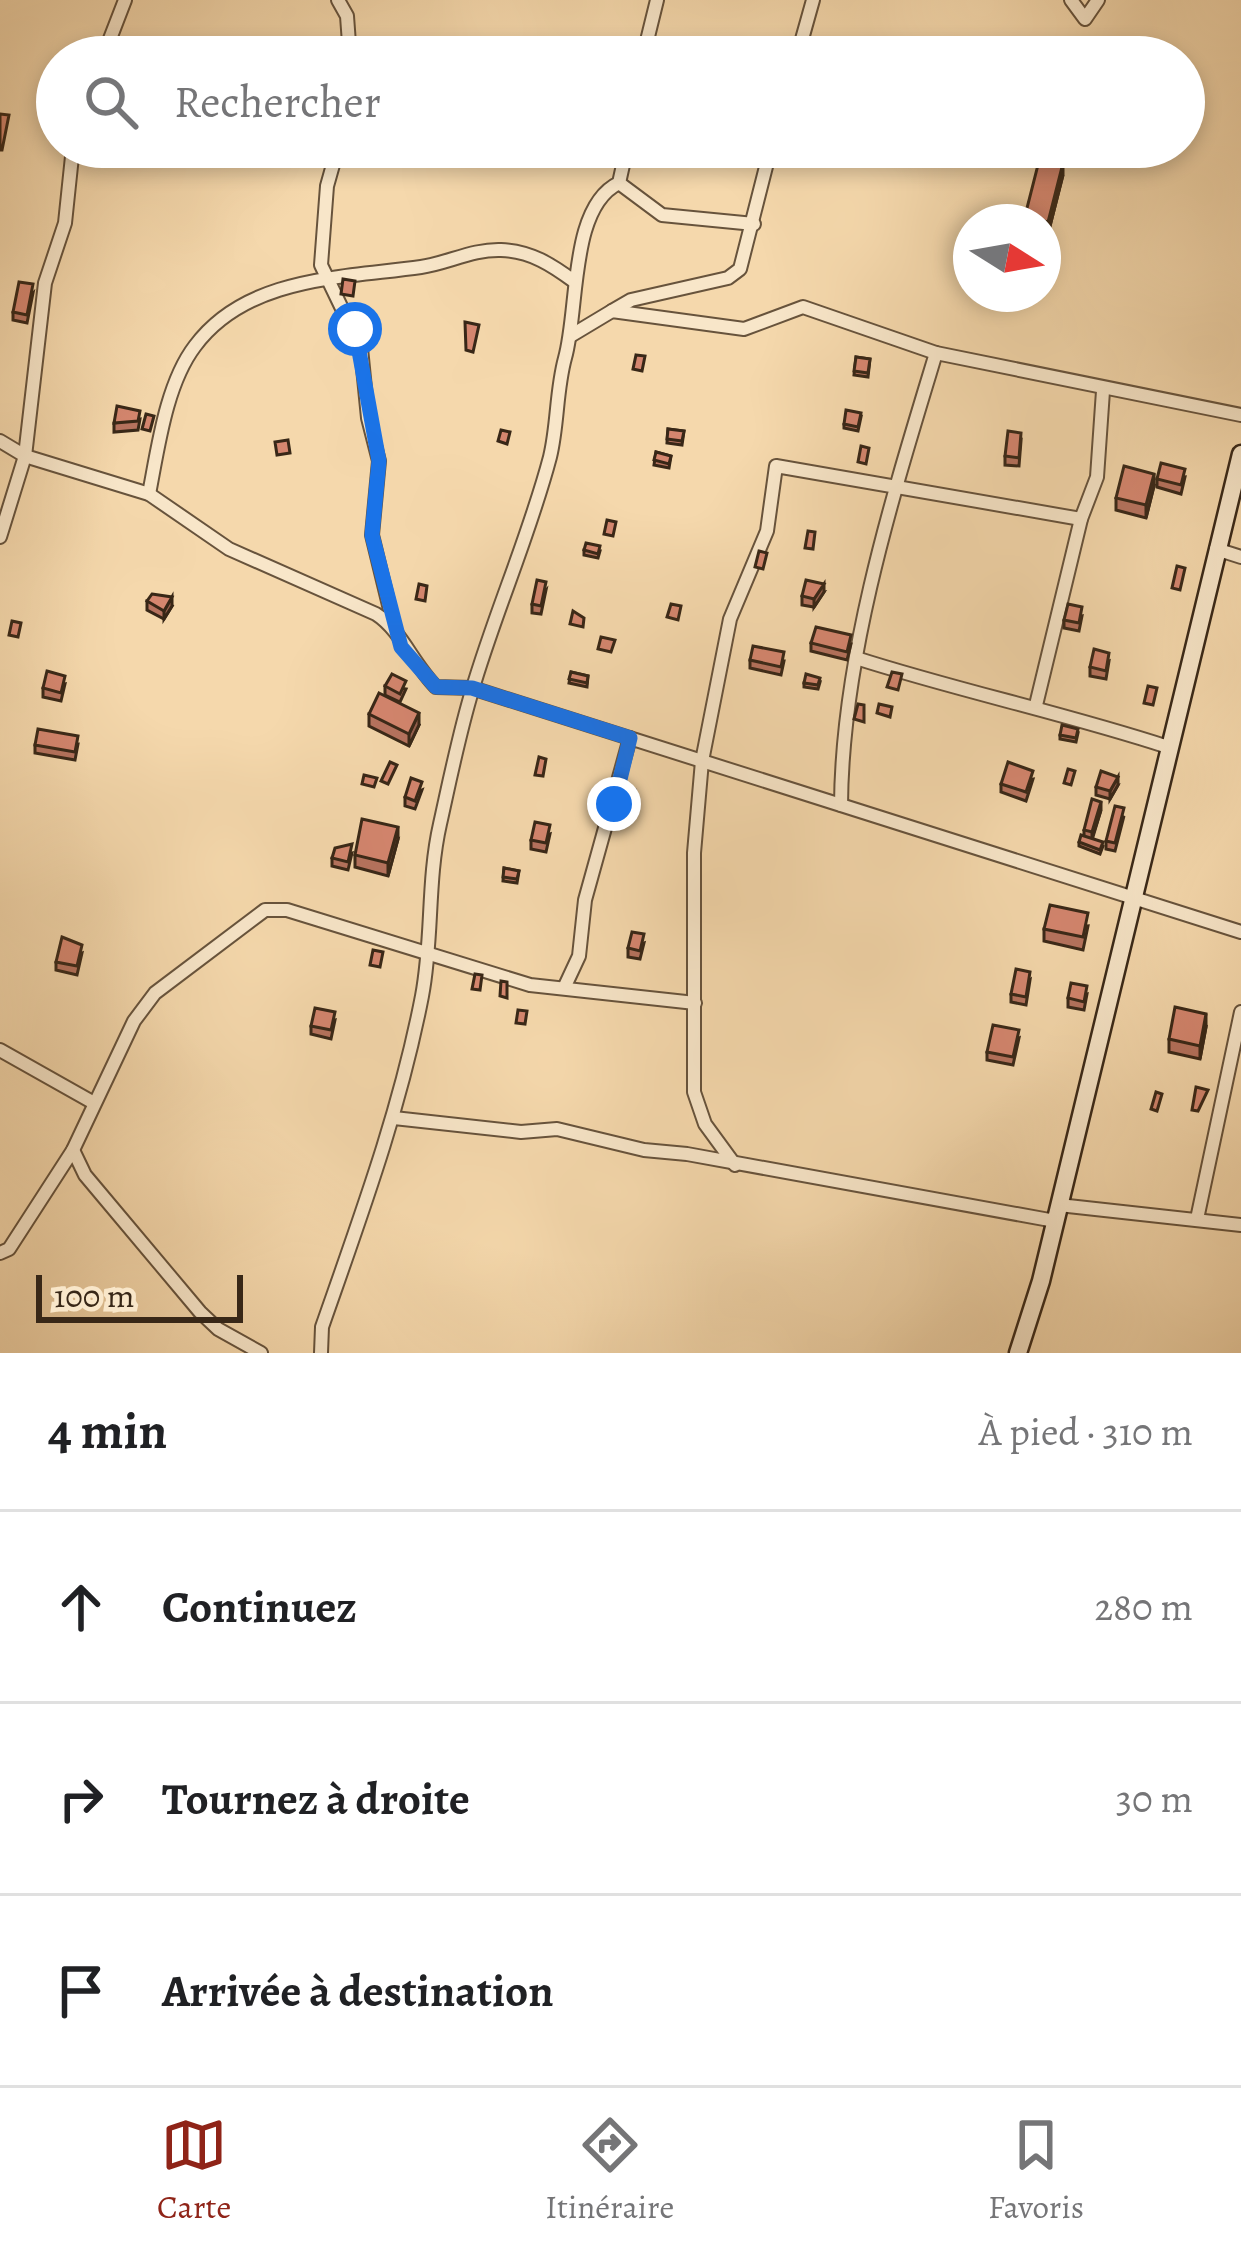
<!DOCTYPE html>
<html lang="fr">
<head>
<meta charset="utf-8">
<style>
	:root { --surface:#fff; --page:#f2f2f2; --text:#202124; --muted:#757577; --line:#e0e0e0; --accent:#8f2418 }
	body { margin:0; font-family:Alegreya,serif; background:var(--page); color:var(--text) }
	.compass { position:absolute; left:953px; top:204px; width:108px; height:108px; border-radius:50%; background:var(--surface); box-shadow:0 6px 18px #0003; rotate:101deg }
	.scale { position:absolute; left:36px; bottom:30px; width:207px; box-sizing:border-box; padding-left:12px; border:6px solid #382717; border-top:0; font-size:33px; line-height:42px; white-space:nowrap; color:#382717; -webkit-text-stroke:9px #f8e6c9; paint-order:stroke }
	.stop { position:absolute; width:36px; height:36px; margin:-27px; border:9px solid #1a73e8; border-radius:50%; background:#fff }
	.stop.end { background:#1a73e8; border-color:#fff; box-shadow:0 3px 12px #0008 }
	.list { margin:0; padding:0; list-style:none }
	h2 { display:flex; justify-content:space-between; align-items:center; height:156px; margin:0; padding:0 48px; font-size:51px }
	h2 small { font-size:39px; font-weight:400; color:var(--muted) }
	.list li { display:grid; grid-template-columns:78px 1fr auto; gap:36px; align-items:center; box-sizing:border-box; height:192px; padding:0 48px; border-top:3px solid var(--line) }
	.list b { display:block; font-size:45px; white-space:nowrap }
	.list em { font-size:39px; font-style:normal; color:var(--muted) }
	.icon { flex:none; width:66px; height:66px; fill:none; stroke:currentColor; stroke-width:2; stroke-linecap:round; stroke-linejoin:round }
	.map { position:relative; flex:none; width:1241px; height:1353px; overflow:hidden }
	.search { position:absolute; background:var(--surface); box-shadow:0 6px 18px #0003; left:36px; right:36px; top:36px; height:132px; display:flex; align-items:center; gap:30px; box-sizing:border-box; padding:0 42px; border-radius:66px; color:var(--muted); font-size:45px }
	.sheet { height:732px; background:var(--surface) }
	nav { display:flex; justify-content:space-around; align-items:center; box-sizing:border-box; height:168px; border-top:3px solid var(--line); background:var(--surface); font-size:33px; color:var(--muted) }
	nav a { display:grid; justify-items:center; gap:6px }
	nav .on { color:var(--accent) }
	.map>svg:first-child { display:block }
</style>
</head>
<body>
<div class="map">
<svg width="1241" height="1353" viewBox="0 0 1241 1353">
	<rect width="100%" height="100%" fill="#f5d8ac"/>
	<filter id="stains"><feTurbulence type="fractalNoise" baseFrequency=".00167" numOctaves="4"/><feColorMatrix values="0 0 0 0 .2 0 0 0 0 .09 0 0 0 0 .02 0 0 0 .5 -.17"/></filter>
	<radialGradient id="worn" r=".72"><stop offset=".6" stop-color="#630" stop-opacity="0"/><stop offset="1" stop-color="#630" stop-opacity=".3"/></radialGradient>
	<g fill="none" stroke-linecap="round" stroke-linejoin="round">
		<g stroke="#67533c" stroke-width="16">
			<g id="street">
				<polyline points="338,0 347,16 350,57"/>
				<polyline points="1071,0 1085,19 1098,0"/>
				<polyline points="103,57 125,0"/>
				<polyline points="643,57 657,0"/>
				<polyline points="797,57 813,0"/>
				<polyline points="338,147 327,186 321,265 361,348 368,418 379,461 372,535 394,626"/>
				<polyline points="619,183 662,215 754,224"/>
				<polyline points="612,311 631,300 728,278 740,269 771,147"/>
				<polyline points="572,335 612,311 744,329 803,307 936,353 1241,415"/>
				<path d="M0,441L25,456L149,494L229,549L376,614C401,630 413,664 436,687L472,688L1241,932"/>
				<path d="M149,494C158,448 166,384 195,346C247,276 344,278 421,267C448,263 473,249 501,250C531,251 552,265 575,282"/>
				<polyline points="0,537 25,456 45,283 65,223 73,147"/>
				<polyline points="1216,549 1241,557"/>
				<path d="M856,658C959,691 1064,713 1168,747"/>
				<polyline points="1036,705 1081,519 1097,477 1103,391"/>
				<path d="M841,805C842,656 893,495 936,353"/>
				<polyline points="565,986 579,956 585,900 630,738"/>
				<polyline points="0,1050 94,1103"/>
				<polyline points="394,1118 521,1132 557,1129 644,1150 687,1154 1055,1221"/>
				<polyline points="73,1150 85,1175 200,1312 218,1329 261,1353"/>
				<polyline points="735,1165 705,1124 694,1092 694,853 702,761 730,619 767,531 776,466 1081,519"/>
				<polyline points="1059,1205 1241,1225"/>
				<polyline points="1197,1219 1241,1012"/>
				<polyline points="0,1253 9,1249 73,1150 134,1021 155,993 265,910 287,910 530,985 695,1003"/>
				<path d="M321,1353L322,1327C360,1218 400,1110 422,996C433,939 427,881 440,824C450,779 459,734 472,691C495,612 529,537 550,457C558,424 556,391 565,358C579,309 569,207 619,183L627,147"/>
			</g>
		</g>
		<g stroke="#382717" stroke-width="21">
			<polyline id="secondary" points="1018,1353 1041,1281 1241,454"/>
		</g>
		<use href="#street" stroke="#f8e6c9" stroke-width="12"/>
		<use href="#secondary" stroke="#f8e6c9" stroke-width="16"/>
	</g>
	<g fill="#b7735f" stroke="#382717" stroke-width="3">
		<polygon points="1063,175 1048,234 1043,233 1043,222 1025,222 1025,216"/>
		<polygon points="33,293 27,323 13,320 13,312"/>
		<polygon points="856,357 870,359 868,377 854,375"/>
		<polygon points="861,417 858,431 844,428 844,424"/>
		<polygon points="140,419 138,430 114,432 114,423"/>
		<polygon points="668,429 684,431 682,445 667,443"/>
		<polygon points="1021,441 1019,466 1005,465 1005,456"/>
		<polygon points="656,452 671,456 669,468 654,465"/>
		<polygon points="1185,477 1181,494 1157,487 1157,479"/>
		<polygon points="1154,486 1146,518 1116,510 1116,498"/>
		<polygon points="584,550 600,551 598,558 584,555"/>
		<polygon points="546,590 541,614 532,613 532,604"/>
		<polygon points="824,592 814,607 802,605 802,596"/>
		<polygon points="147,601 172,606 164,619 147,610"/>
		<polygon points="1082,616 1079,631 1064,628 1064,620"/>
		<polygon points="811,643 851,644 847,660 811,651"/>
		<polygon points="750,660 784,661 781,675 750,668"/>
		<polygon points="1109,661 1106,679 1090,676 1090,667"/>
		<polygon points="571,672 588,676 587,687 569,683"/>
		<polygon points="820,682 818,689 804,687 804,683"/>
		<polygon points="65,684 61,701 43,697 43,688"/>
		<polygon points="385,686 406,689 400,702 385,695"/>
		<polygon points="369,714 419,725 409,746 369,726"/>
		<polygon points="1078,733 1076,742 1060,739 1060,735"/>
		<polygon points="78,744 75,760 35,753 35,745"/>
		<polygon points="1033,779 1026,801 1001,792 1001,784"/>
		<polygon points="1118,785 1110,799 1096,795 1096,787"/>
		<polygon points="422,790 415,809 405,806 405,797"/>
		<polygon points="1101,810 1092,838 1103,846 1100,854 1079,846 1079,842 1084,835 1084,830"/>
		<polygon points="1124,816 1115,851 1106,849 1106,841"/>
		<polygon points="550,834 546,852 531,849 531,840"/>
		<polygon points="398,839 388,876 355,867 355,855"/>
		<polygon points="352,853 348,870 332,866 332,858"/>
		<polygon points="504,868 519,871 517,883 503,881"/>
		<polygon points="1088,926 1083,950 1044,941 1044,929"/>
		<polygon points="644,943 640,959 628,957 628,948"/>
		<polygon points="82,953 77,975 56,970 56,962"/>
		<polygon points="1030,980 1026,1005 1011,1002 1011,994"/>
		<polygon points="1087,994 1084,1010 1068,1007 1068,998"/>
		<polygon points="335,1020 331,1039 311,1034 311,1026"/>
		<polygon points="1206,1027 1200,1059 1169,1052 1169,1039"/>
		<polygon points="1019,1038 1013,1065 987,1060 987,1052"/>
	</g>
	<g fill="#955e4e" stroke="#382717" stroke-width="3">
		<polygon points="1063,163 1063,175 1048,234 1048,222"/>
		<polygon points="1154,474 1154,486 1146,518 1146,505"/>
		<polygon points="824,584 824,592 814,607 814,599"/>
		<polygon points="172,597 172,606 164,619 164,611"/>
		<polygon points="419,713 419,725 409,746 409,734"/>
		<polygon points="1118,777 1118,785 1110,799 1110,791"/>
		<polygon points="1101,802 1101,810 1092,840 1092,832"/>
		<polygon points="398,827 398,839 388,876 388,863"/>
		<polygon points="1206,1014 1206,1027 1200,1059 1200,1046"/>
	</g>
	<g fill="#d5866f" stroke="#382717" stroke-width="3">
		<polygon points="211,46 222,48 221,57 209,57"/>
		<polygon points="0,114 9,115 2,150 0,150"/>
		<polygon points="1040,157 1063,163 1048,222 1025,216"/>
		<polygon points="343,279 355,281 353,296 341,294"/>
		<polygon points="19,282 33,284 27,315 13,312"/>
		<polygon points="465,322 479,325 473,352 466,350"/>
		<polygon points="636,355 645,356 642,371 633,369"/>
		<polygon points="856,357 870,359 868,373 854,371"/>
		<polygon points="117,406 140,411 138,421 114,423"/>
		<polygon points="846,410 861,413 858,427 844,424"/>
		<polygon points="146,414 154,416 150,431 142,429"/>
		<polygon points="668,429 684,431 682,441 667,439"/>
		<polygon points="501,430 510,432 507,444 498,441"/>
		<polygon points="1008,431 1021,433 1019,458 1005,456"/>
		<polygon points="288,440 290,453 277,455 275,442"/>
		<polygon points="861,446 869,448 866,464 858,462"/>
		<polygon points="656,452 671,456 669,464 654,460"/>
		<polygon points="1161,463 1185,469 1181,485 1157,479"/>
		<polygon points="1124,466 1154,474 1146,505 1116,498"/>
		<polygon points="607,520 616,522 613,536 604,534"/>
		<polygon points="808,531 815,532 813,549 805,548"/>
		<polygon points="586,543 600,546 598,554 584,550"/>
		<polygon points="759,551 767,553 763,569 755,567"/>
		<polygon points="1177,566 1185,568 1180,590 1172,588"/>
		<polygon points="537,580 546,582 541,606 532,604"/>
		<polygon points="806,580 824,584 814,599 802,596"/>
		<polygon points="419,584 427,586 425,601 416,599"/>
		<polygon points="152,594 172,597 164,611 147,601"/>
		<polygon points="671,604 681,606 678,620 667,617"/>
		<polygon points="1068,604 1082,607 1079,623 1064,620"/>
		<polygon points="573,611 584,618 583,627 570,624"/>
		<polygon points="12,621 21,623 18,637 9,635"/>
		<polygon points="816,627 851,635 847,652 811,643"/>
		<polygon points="601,637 615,640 611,652 598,649"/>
		<polygon points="753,646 784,652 781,667 750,660"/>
		<polygon points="1094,649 1109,653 1106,671 1090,667"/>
		<polygon points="47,671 65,676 61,693 43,688"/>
		<polygon points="571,672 588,676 587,683 569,679"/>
		<polygon points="892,672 902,674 898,690 887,687"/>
		<polygon points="392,674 406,681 400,694 385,686"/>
		<polygon points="806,674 820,678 818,685 804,683"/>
		<polygon points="1148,686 1157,688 1153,705 1144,703"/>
		<polygon points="379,693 419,713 409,734 369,714"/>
		<polygon points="858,704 864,705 864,722 854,719"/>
		<polygon points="879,704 892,707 890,717 877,713"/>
		<polygon points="1062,725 1078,729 1076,738 1060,735"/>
		<polygon points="38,729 78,736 75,752 35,745"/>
		<polygon points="539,757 546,759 543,776 535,775"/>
		<polygon points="390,762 397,765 388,784 381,781"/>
		<polygon points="1008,762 1033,771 1026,792 1001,784"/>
		<polygon points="1068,769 1075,771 1071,785 1064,783"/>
		<polygon points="1101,771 1118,777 1110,791 1096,787"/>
		<polygon points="364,775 377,778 374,787 362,784"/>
		<polygon points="411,778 422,782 415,801 405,797"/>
		<polygon points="624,788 635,790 633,800 622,797"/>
		<polygon points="1092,799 1101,802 1092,832 1084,830"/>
		<polygon points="1115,806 1124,808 1115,843 1106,841"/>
		<polygon points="362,819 398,827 388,863 355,855"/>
		<polygon points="535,822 550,825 546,843 531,840"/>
		<polygon points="1081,835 1103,842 1100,850 1079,842"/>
		<polygon points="352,844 348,862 332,858 335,848"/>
		<polygon points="504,868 519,871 517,879 503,877"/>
		<polygon points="1050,905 1088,913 1083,937 1044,929"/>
		<polygon points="632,932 644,934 640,951 628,948"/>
		<polygon points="62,937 82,945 77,966 56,962"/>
		<polygon points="373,950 383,952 380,967 370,965"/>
		<polygon points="1016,969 1030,972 1026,997 1011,994"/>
		<polygon points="475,974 482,975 480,990 472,989"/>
		<polygon points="501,981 507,982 507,998 500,996"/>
		<polygon points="1071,983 1087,986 1084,1002 1068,998"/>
		<polygon points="1175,1007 1206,1014 1200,1046 1169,1039"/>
		<polygon points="315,1008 335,1012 331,1030 311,1026"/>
		<polygon points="518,1010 527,1011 525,1024 516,1023"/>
		<polygon points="993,1025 1019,1030 1013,1057 987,1052"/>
		<polygon points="1196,1087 1208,1090 1198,1111 1192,1110"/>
		<polygon points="1156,1092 1162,1094 1157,1111 1151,1109"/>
	</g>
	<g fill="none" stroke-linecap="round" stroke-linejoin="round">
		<polyline stroke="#1a73e8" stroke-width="15" points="355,329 379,461 372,535 401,647 436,687 472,688 630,738 614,804"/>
	</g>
	<rect width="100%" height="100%" filter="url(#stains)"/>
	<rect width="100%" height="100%" fill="url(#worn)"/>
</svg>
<svg class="compass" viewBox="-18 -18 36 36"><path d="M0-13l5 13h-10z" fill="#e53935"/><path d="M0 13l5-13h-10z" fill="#757577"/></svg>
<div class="scale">100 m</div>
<div class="stop" style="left:355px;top:329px"></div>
<div class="stop end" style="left:614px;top:804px"></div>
<div class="search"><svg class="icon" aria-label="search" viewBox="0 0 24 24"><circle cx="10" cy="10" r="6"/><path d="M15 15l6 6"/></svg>Rechercher</div>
</div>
<section class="sheet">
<h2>4 min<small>À pied · 310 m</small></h2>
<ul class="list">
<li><svg class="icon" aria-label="ahead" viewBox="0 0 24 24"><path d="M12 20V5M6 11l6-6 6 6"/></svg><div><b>Continuez</b></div><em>280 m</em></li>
<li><svg class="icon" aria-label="right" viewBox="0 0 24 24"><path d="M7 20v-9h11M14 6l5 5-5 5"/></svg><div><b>Tournez à droite</b></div><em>30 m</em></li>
<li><svg class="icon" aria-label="arrive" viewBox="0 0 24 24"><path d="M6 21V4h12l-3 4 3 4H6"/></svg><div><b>Arrivée à destination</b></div></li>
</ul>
</section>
<nav>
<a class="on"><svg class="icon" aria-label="map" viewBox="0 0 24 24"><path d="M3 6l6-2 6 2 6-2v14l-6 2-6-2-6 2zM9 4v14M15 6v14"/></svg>Carte</a>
<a><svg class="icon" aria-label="directions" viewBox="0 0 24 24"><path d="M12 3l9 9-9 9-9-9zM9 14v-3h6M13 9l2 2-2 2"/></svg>Itinéraire</a>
<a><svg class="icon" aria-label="saved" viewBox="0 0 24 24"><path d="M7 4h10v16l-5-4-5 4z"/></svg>Favoris</a>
</nav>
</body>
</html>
